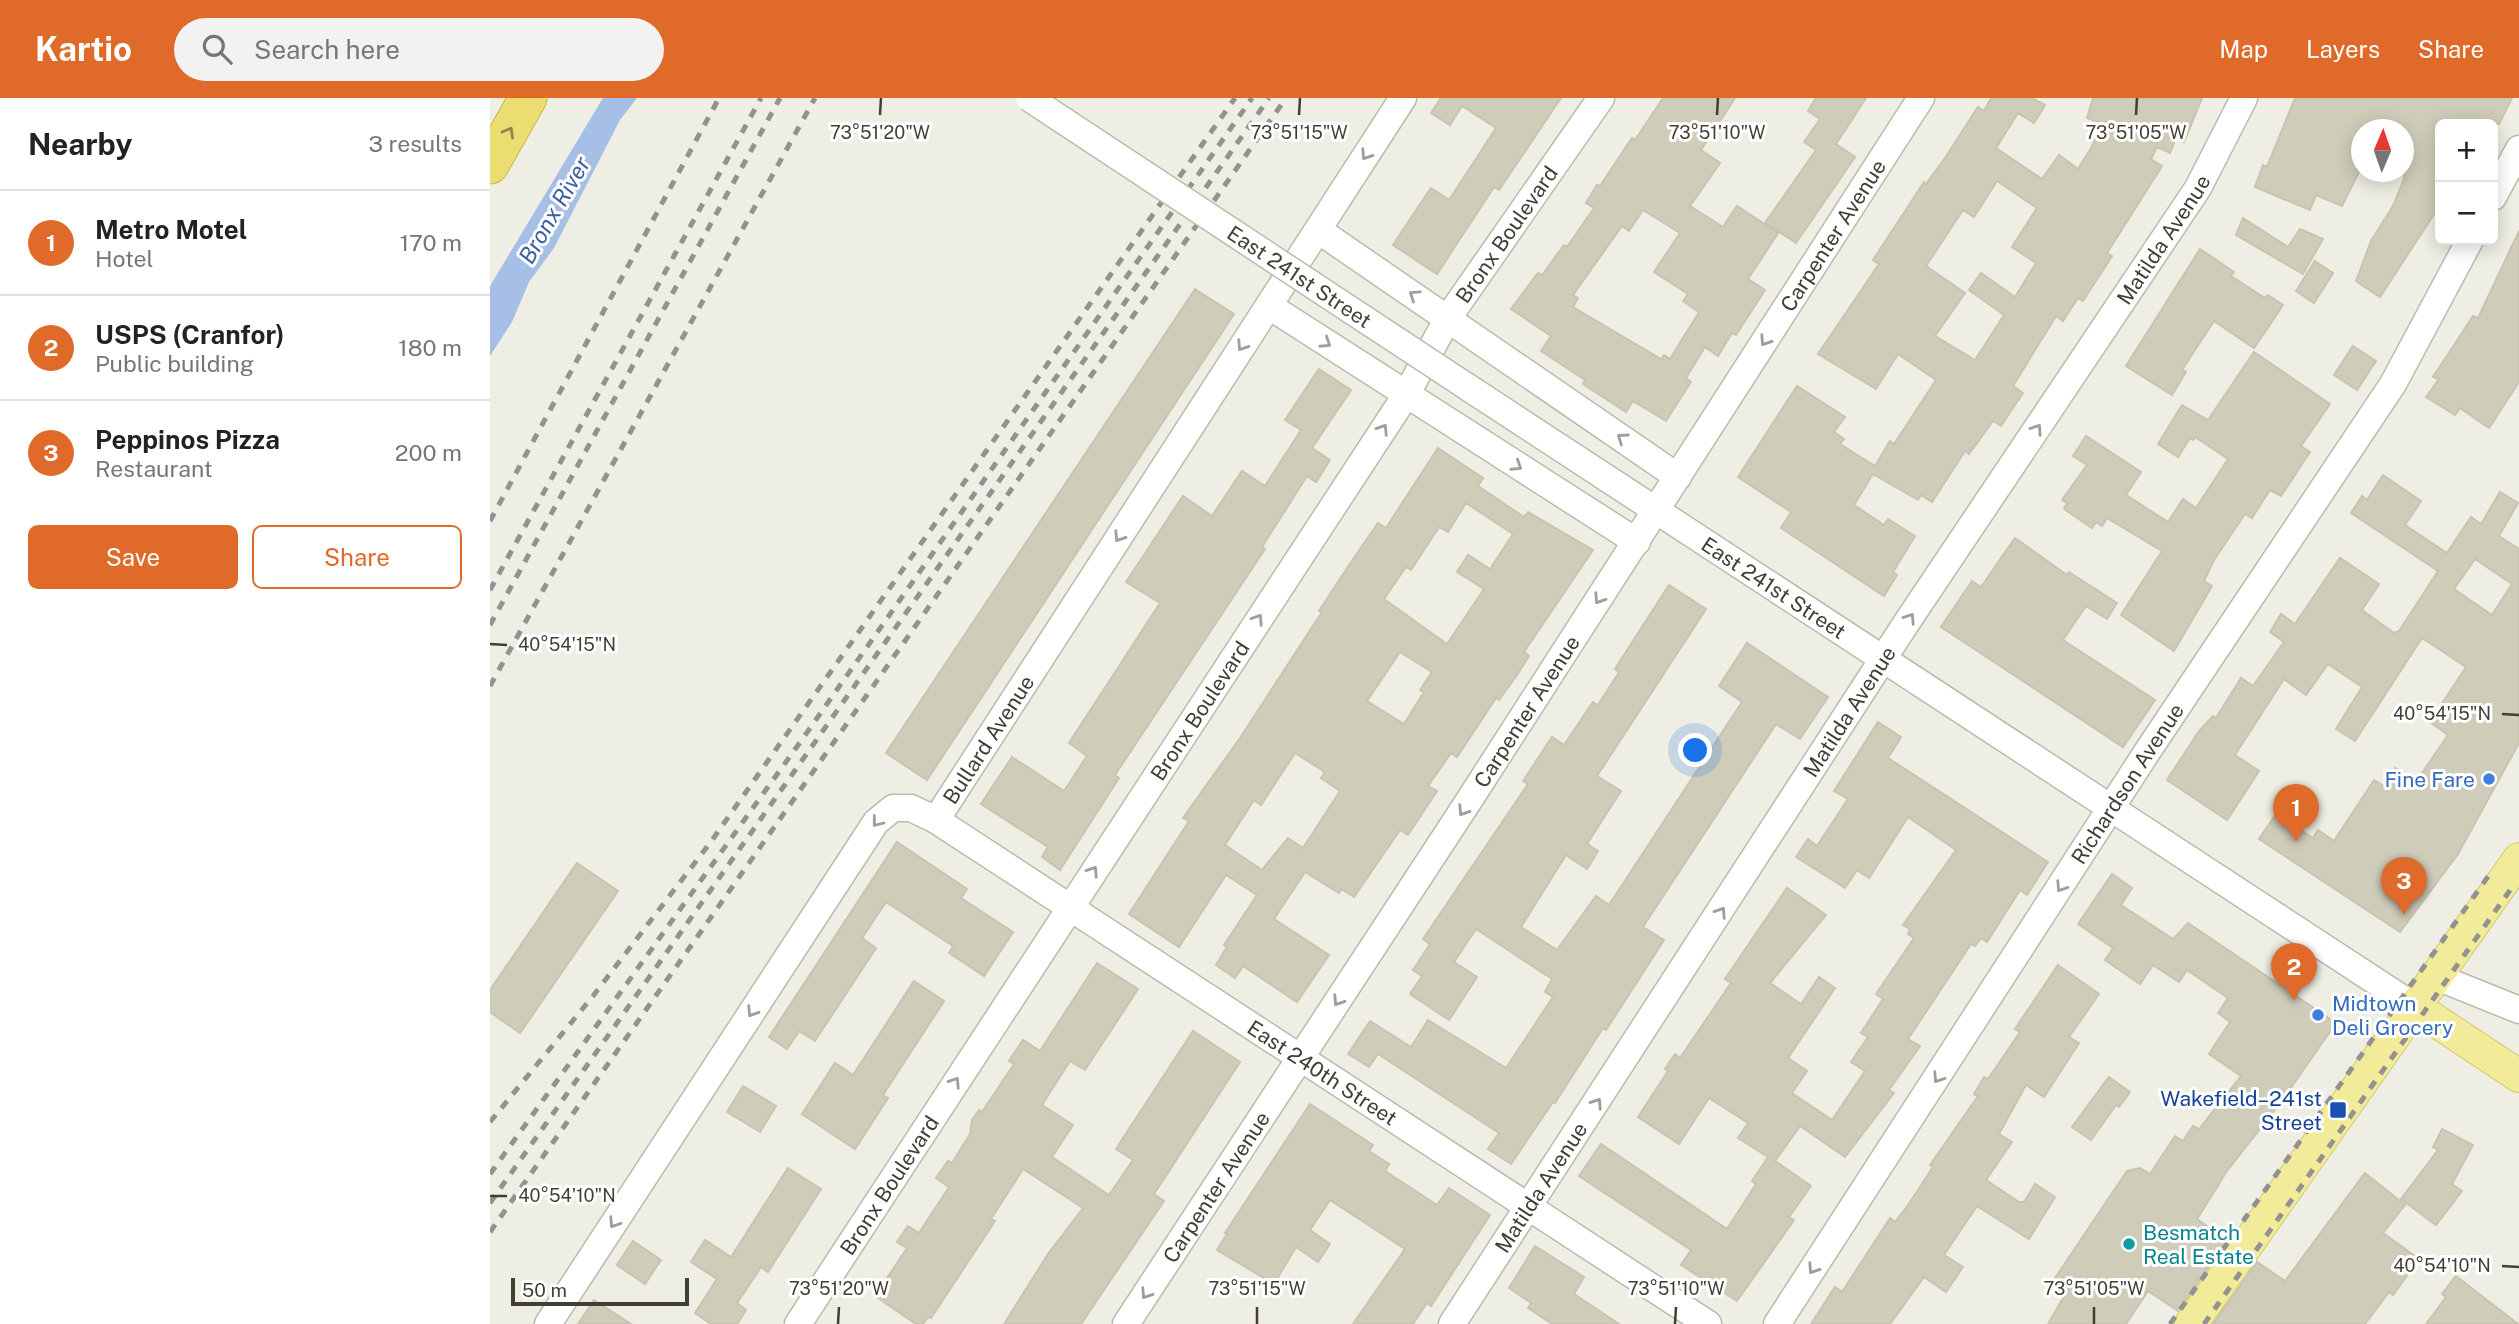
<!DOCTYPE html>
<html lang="en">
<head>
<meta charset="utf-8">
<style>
	:root { --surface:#fff; --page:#f2f2f2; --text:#222; --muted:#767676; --line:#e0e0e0; --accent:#e06a2a }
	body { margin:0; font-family:"Public Sans",sans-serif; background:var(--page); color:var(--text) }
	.controls { position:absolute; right:21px; top:21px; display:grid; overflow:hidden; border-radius:10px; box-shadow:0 4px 18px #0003 }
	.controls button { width:63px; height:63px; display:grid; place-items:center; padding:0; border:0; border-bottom:2px solid var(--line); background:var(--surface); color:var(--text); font:35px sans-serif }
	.compass { position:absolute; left:1861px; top:21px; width:63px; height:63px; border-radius:50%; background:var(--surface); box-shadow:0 4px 18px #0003; rotate:2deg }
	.scale { position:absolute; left:21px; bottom:18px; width:178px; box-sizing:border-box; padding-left:7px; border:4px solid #413e34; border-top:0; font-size:19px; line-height:24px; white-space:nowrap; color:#413e34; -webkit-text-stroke:5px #fff; paint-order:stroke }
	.you { position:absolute; left:1206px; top:653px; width:24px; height:24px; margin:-18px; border:5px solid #fff; border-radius:50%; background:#1a73e8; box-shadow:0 0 0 10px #1a73e833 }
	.badge { display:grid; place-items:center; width:46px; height:46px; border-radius:50%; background:var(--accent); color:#fff; font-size:23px; font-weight:700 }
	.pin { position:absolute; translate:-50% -58px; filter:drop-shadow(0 2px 4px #0008) }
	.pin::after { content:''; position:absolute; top:37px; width:24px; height:21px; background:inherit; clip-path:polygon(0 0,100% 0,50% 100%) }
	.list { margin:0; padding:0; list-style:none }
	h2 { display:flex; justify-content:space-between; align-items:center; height:91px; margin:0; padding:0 28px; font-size:30px }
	h2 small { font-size:23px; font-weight:400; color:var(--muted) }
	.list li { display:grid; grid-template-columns:46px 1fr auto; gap:21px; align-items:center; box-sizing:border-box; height:105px; padding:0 28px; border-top:2px solid var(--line) }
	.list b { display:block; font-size:26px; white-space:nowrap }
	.list p { margin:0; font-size:23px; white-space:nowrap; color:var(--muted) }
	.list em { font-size:23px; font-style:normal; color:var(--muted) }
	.actions { display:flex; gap:14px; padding:21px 28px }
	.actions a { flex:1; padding:16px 0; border:2px solid var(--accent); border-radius:10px; text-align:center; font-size:24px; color:var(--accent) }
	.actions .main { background:var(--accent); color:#fff }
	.icon { flex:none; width:38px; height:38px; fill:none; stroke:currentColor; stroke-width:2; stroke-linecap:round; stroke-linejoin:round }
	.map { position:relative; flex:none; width:2029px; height:1226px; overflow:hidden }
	header { display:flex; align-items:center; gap:42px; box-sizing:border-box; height:98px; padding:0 35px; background:var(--accent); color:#fff }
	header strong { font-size:33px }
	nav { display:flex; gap:38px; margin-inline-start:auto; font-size:24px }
	.search { width:490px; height:63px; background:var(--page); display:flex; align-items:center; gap:18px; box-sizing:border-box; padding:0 24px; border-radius:38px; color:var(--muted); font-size:26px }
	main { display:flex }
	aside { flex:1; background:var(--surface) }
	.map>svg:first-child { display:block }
</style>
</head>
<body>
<header>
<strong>Kartio</strong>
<div class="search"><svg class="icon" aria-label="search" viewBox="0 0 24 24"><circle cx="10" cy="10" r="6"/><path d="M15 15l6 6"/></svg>Search here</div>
<nav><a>Map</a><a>Layers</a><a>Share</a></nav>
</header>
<main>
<aside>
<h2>Nearby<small>3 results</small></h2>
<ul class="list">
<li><span class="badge">1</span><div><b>Metro Motel</b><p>Hotel</p></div><em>170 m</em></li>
<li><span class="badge">2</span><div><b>USPS (Cranfor)</b><p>Public building</p></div><em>180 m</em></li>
<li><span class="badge">3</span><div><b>Peppinos Pizza</b><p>Restaurant</p></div><em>200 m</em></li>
</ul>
<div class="actions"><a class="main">Save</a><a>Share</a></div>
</aside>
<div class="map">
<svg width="2029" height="1226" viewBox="0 0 2029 1226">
	<rect width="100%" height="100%" fill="#efeee4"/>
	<polygon fill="#a6bfe6" points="113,0 147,0 130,22 64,150 39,184 22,224 0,258 0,188"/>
	<g fill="#d0ccba" stroke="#c9c4af" stroke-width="2" fill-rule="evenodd">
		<polygon points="951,0 1071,0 1009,92 1004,89 947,176 903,147 941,90 959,102 1006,30 972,8 960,27 941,15"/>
		<path d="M1173,0H1245L1211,52L1230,65L1200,108L1233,129L1247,108L1288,135L1258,181L1275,192L1246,237L1242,235L1228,258L1215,249L1196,280L1201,284L1176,323L1143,303L1136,314L1093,286L1095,282L1051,253L1061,238L1021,211L1048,175L1052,177L1074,147L1077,149L1104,110L1096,105L1107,87L1110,88L1142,40L1145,42ZM1153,112L1190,135L1164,174L1198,196L1193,203L1209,214L1180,261L1174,257L1171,261L1083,209L1088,200L1083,197L1132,128L1139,133Z"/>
		<polygon points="1326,0 1376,0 1346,46 1365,59 1306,145 1275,125 1326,52 1314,44 1330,21 1318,13"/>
		<path d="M1501,0H1542L1555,7L1544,25L1528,15L1506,50L1552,81L1569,57L1588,71L1601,50L1612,26L1597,20L1603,0H1712L1694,44L1686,40L1680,55L1667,49L1661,61L1672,68L1617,155L1622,158L1593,203L1588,200L1573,223L1566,218L1523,288L1533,295L1511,328L1503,323L1479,356L1475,353L1442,404L1431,397L1428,402L1383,376L1364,407L1394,427L1398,421L1425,438L1403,474L1407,477L1394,498L1291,430L1301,414L1248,379L1307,288L1355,319L1344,334L1354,341L1350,346L1385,368L1400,343L1404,346L1446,282L1408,256L1386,291L1328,256L1389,166L1383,162L1434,84L1436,86L1457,57L1488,9L1494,13ZM1507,83L1547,110L1522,149L1546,165L1525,199L1491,175L1479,192L1514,217L1485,262L1445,238L1475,195L1436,168L1473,112L1484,119Z"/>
		<polygon points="1805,0 2022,0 2009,26 1950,26 1950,107 1890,199 1866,183 1881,143 1903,108 1914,81 1914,32 1872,32 1872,68 1852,108 1826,97 1820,112 1765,89 1773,67 1777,69"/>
		<polygon points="1753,120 1798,149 1810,131 1833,141 1813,176 1746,137"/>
		<polygon points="2029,133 2029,284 1999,330 1970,310 1965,317 1936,299 1949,281 1943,279 1968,241 1983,218 1988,220"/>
		<polygon points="1710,151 1744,174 1741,178 1775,200 1778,197 1793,207 1764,250 1724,223 1692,272 1696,274 1682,297 1636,268"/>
		<polygon points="1825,163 1843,175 1824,205 1806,193"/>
		<polygon points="705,191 744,216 437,682 396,655"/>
		<polygon points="1863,248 1886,263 1867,292 1844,277"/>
		<polygon points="1764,254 1840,306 1811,348 1820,354 1791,398 1780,392 1762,420 1755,416 1724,462 1714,483 1722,488 1684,553 1631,517 1672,453 1617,420 1612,428 1606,424 1602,430 1574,411 1577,405 1572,402 1597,367 1583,358 1596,338 1651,374 1636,397 1678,424 1693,401 1706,410 1738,361 1705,339 1703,342 1700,340 1688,359 1668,346 1692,307 1718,322"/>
		<polygon points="829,271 861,292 822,350 840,362 826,384 817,378 772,449 775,451 625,677 629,680 570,772 552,759 558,749 491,706 522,659 574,693 597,658 579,645 670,505 636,484 693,398 722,418 752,373 775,388 811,332 795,322"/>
		<path d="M948,350L993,380L988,388L1034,419L1038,414L1103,452L1034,554L1039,558L1027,577L1009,602L1006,600L967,659L961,655L938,688L947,693L918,737L910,732L864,799L851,791L849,795L815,774L784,821L839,857L807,904L753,868L745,880L726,867L737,849L734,847L767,797L736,777L689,849L639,816L699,723L693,720L750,640L832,514L829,513L859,467L888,425L896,430ZM976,405L1023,436L1000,471L978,457L967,474L994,491L957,546L894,501L916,469L921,472L949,429L958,434ZM910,554L942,574L930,592L934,594L914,626L877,603ZM805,655L835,674L831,680L850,693L813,750L798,740L772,772L735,747L764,702L771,707Z"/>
		<path d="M1893,377L1931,403L1915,427L1957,455L1981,419L1991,426L2010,394L2028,405L2009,438L2029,451V645L1968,756L1910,834L1769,741L1786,716L1823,740L1828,732L1844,743L1884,682L1894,688L1905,670L1926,684L1958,637L1940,624L1976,569L1932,540L1865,643L1846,631L1872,589L1838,566L1816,597L1794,581L1745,657L1769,673L1737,722L1677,682L1709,633L1723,618L1726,620L1751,580L1763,588L1794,544L1780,534L1791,516L1805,526L1850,460L1889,486L1872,512L1904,535L1909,533L1948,473L1861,415L1872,398L1877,402ZM1985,461L2022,486L2002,517L1964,491Z"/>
		<polygon points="1525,440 1577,477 1579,474 1627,505 1617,521 1596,508 1573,542 1665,602 1633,649 1451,529 1482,483 1491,489"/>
		<polygon points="1179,487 1216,511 1107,678 1131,693 1097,746 1108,753 1097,771 1076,757 1031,829 1067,852 1106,798 1119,807 1252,604 1229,588 1257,545 1338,599 1310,641 1286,626 1153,829 1174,842 1116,932 1113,930 1065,1005 1063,1004 1021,1066 998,1051 1009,1035 888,956 879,969 858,956 880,923 921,949 938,922 1016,970 1063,899 1055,894 1062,881 986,831 964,864 987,879 959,922 920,896 932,878 923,872 940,846 933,841 1038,686 1033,683 1062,639 1074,647 1103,604 1108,607 1129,574 1125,571"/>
		<polygon points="1388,624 1411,639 1398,660 1558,764 1537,797 1530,792 1497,844 1491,840 1485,848 1481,846 1418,941 1430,948 1399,992 1404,995 1355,1059 1310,1028 1285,1063 1321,1088 1299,1119 1304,1122 1247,1203 1191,1167 1201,1152 1089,1078 1111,1046 1237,1131 1266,1086 1262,1083 1278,1059 1248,1040 1258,1025 1219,1000 1189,1046 1148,1019 1178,973 1175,971 1185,956 1190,960 1241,885 1235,881 1297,790 1336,817 1280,885 1311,906 1329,879 1345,890 1298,960 1317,973 1302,995 1342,1022 1375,973 1361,964 1378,939 1371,935 1393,901 1386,896 1424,840 1418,836 1420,831 1413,827 1466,752 1418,719 1379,780 1367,772 1355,790 1306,759 1318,741 1327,748 1358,701 1344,693"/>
		<polygon points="407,744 477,791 471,800 523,834 494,878 459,855 463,848 396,804 372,840 386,850 325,943 309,933 297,951 279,939"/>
		<polygon points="87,765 128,793 30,935 0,914 0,892"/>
		<polygon points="1622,776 1642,790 1631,807 1683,841 1698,825 1846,925 1791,1004 1737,1073 1707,1121 1737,1143 1688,1213 1658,1193 1636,1226 1558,1226 1579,1190 1565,1180 1637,1073 1650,1070 1660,1076 1685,1038 1693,1043 1703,1028 1709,1031 1751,978 1719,956 1740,924 1728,915 1738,900 1697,872 1689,884 1663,867 1650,886 1615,862 1623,850 1588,826"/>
		<polygon points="607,865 648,891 595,972 580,963 552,1007 583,1027 562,1059 619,1097 643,1062 626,1051 703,933 750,964 664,1096 674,1103 591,1226 514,1226 558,1156 593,1110 533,1071 501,1121 505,1123 441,1220 438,1219 433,1226 426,1226 385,1198 417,1150 407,1144 418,1128 429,1135 459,1089 446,1080 458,1063 462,1065 480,1036 482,1022 489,1012 492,1014 524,966 519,963 533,942 550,953"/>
		<polygon points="1568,867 1609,896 1579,939 1589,945 1554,999 1536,987 1509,1036 1522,1044 1496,1082 1529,1104 1534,1104 1545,1086 1565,1099 1539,1141 1487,1108 1454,1157 1473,1169 1456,1194 1434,1179 1400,1226 1321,1226 1345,1189 1352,1194 1400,1120 1405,1124 1418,1107 1443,1069 1440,1067 1488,998 1484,996 1494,979 1498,981 1530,934 1525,931"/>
		<polygon points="424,883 454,903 393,997 398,1000 365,1051 312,1016 345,965 363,977"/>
		<polygon points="1619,979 1640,994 1629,1009 1626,1007 1601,1042 1582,1029"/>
		<polygon points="253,988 286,1008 270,1034 237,1014"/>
		<polygon points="820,1006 883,1047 879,1053 899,1066 895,1073 947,1107 959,1090 1000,1117 941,1208 937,1205 923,1226 863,1226 915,1151 840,1102 820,1132 840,1146 828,1164 806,1149 784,1186 727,1152 737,1136 735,1135"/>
		<polygon points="1952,1031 1983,1047 1962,1086 1972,1093 1946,1127 1911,1101 1948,1052 1943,1049"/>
		<polygon points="298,1070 331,1091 278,1174 271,1169 247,1205 256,1212 247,1226 221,1226 205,1215 227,1181 201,1164 215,1142 241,1159"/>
		<polygon points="1875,1075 1915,1107 1893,1135 1929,1161 1903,1197 1899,1194 1875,1226 1723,1226 1767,1164 1795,1183"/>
		<polygon points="143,1143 171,1162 155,1186 127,1167"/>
		<polygon points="1045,1148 1094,1179 1084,1196 1129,1226 1062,1226 1038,1210 1041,1205 1019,1190"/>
		<polygon points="1966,1178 2028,1226 1936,1226 1956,1199 1952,1196"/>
		<polygon points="104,1202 141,1226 88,1226"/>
	</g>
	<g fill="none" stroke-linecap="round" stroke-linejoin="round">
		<g stroke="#bcbaaa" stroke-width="29">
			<g id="minor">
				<polyline points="2003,99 2029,51"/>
				<polyline points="828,132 1188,379"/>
				<polyline points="779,208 1147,444"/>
				<path id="s1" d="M976,288L1925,909"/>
				<path id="s2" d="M446,722L913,0"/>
				<polyline points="1947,879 2029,912"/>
				<path id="s3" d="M58,1226L386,724L403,710H421L446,722L1218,1226"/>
				<path id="s4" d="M308,1226L916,297L958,220L1111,0"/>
				<path id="s5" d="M636,1226L978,704L1431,0"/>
				<path id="s6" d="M962,1226L1417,524L1708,90L1754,0"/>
				<path id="s7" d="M1287,1226L1657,654L1903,286L1980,142"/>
			</g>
		</g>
		<g stroke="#d4ca6d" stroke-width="34">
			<g id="major">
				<polyline points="1925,909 2029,978"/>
				<polyline points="1701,1226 2029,761"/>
			</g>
		</g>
		<g stroke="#cab443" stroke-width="39">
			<polyline id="highway" points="0,67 38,0"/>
		</g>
		<use href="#minor" stroke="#fff" stroke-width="26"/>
		<use href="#major" stroke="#f2eb9a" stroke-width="32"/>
		<use href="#highway" stroke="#ecdd71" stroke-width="37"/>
		<g stroke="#929292" stroke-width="5" stroke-dasharray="9 9" stroke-linecap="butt">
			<polyline points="0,423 229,0"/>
			<polyline points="0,492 271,0"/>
			<polyline points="0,527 290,0"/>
			<polyline points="0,588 325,0"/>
			<polyline points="0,1024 103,898 220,745 745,0"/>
			<polyline points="0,1076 311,643 762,0"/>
			<polyline points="0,1105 779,0"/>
			<polyline points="0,1134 796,0"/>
			<polyline points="1680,1226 2002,773"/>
			<polyline points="1714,1226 2023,788"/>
		</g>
		<g stroke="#bcbaaa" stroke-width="29" stroke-linecap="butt">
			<g id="minor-bridge">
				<path id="s8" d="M539,0L976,288"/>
			</g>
		</g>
		<use href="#minor-bridge" stroke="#fff" stroke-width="26"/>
	</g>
	<defs><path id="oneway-chevron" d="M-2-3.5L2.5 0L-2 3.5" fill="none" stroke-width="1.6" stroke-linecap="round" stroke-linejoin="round" transform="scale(1.75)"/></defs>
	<use stroke="#8e864f" href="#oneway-chevron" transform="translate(19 34) rotate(-60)"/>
	<g stroke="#a09e9a">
		<use href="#oneway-chevron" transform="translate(876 57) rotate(123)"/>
		<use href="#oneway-chevron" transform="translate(924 197) rotate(-146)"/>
		<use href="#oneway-chevron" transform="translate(1275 243) rotate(123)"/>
		<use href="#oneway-chevron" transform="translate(836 245) rotate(33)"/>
		<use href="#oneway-chevron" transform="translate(752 248) rotate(123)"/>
		<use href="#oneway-chevron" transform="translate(893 331) rotate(-57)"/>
		<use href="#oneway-chevron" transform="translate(1547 331) rotate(-56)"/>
		<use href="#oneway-chevron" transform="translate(1132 340) rotate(-145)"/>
		<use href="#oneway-chevron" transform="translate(1027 368) rotate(33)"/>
		<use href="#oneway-chevron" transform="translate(629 439) rotate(123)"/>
		<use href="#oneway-chevron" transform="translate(1109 501) rotate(123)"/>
		<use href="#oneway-chevron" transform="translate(1420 520) rotate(-57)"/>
		<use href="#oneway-chevron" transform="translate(768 521) rotate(-57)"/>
		<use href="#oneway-chevron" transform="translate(973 713) rotate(123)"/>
		<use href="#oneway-chevron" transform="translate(387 724) rotate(128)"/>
		<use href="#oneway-chevron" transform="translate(603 773) rotate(-57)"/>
		<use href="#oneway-chevron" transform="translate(1571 789) rotate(123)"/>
		<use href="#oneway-chevron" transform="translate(1231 814) rotate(-57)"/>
		<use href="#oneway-chevron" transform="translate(848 903) rotate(123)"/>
		<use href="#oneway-chevron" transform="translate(262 914) rotate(123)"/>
		<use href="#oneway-chevron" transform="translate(1448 980) rotate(123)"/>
		<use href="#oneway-chevron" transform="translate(465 984) rotate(-57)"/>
		<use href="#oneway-chevron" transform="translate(1107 1005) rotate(-57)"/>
		<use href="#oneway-chevron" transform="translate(124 1125) rotate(123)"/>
		<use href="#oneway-chevron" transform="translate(1323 1171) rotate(123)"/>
		<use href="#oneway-chevron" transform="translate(656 1196) rotate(123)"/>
	</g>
	<path fill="none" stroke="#413e34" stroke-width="2.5" d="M390,17L391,0M809,17L810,0M1227,17L1228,0M1646,17L1647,0M0,546L17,547M2012,616L2029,617M0,1098H17M2012,1168L2029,1169M348,1226L349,1209M767,1226V1209M1185,1226L1186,1209M1604,1226V1209"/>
	<g fill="#3f7fe0" stroke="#fff" stroke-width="2.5">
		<circle cx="1999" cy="681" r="7"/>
		<circle cx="1828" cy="917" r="7"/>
	</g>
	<rect fill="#1a4fb4" stroke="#fff" stroke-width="2.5" x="1839" y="1003" width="18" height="18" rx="3.5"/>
	<circle fill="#0f9aa8" stroke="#fff" stroke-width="2.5" cx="1639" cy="1146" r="7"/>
	<g text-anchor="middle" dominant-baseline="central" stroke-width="6" stroke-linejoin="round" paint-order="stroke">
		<g font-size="21" fill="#413e34" stroke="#fff">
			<text stroke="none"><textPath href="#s4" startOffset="1300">Bronx Boulevard</textPath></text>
			<text stroke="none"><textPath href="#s5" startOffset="1298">Carpenter Avenue</textPath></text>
			<text stroke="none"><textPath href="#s6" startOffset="1297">Matilda Avenue</textPath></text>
			<text stroke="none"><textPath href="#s8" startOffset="324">East 241st Street</textPath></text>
			<text stroke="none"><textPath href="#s1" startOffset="368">East 241st Street</textPath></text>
			<text stroke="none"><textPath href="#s4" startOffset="733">Bronx Boulevard</textPath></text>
			<text stroke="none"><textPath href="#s6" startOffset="730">Matilda Avenue</textPath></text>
			<text stroke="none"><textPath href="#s5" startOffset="732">Carpenter Avenue</textPath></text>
			<text stroke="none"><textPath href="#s2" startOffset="96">Bullard Avenue</textPath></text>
			<text stroke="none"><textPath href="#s7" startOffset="644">Richardson Avenue</textPath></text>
			<text stroke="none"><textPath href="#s3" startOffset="1129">East 240th Street</textPath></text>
			<text stroke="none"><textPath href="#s4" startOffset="166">Bronx Boulevard</textPath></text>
			<text stroke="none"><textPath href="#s5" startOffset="164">Carpenter Avenue</textPath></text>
			<text stroke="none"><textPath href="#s6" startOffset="163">Matilda Avenue</textPath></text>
		</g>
		<g font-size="21" fill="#366cbe" stroke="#fff" text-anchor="end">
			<text x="1985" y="681">Fine Fare</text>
			<text x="1842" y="905" text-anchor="start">Midtown<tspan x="1842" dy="24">Deli Grocery</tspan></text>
		</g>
		<g font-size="21" fill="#164399" stroke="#fff" text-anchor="end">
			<text x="1832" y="1000">Wakefield–241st<tspan x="1832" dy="24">Street</tspan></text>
		</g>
		<g font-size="21" fill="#0d838f" stroke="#fff" text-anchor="start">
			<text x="1653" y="1134">Besmatch<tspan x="1653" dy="24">Real Estate</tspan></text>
		</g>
		<g font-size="23" font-style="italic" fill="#3b609f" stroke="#fff">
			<text transform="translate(64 112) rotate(-60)">Bronx River</text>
		</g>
	</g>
	<g font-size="18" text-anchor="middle" fill="#413e34" stroke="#fff" stroke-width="6" stroke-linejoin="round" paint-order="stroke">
		<text x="390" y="41">73°51'20"W</text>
		<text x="809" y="41">73°51'15"W</text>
		<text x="1227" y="41">73°51'10"W</text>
		<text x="1646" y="41">73°51'05"W</text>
		<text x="77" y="553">40°54'15"N</text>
		<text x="1952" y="622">40°54'15"N</text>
		<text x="77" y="1104">40°54'10"N</text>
		<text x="1952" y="1174">40°54'10"N</text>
		<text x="349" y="1197">73°51'20"W</text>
		<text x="767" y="1197">73°51'15"W</text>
		<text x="1186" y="1197">73°51'10"W</text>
		<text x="1604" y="1197">73°51'05"W</text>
	</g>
</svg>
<div class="controls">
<button>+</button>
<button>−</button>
</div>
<svg class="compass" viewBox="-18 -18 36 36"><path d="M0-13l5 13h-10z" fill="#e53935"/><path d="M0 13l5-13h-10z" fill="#767676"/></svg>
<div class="scale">50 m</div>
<div class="you"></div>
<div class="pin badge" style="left:1806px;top:744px">1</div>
<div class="pin badge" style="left:1804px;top:903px">2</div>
<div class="pin badge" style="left:1914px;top:817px">3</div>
</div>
</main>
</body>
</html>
